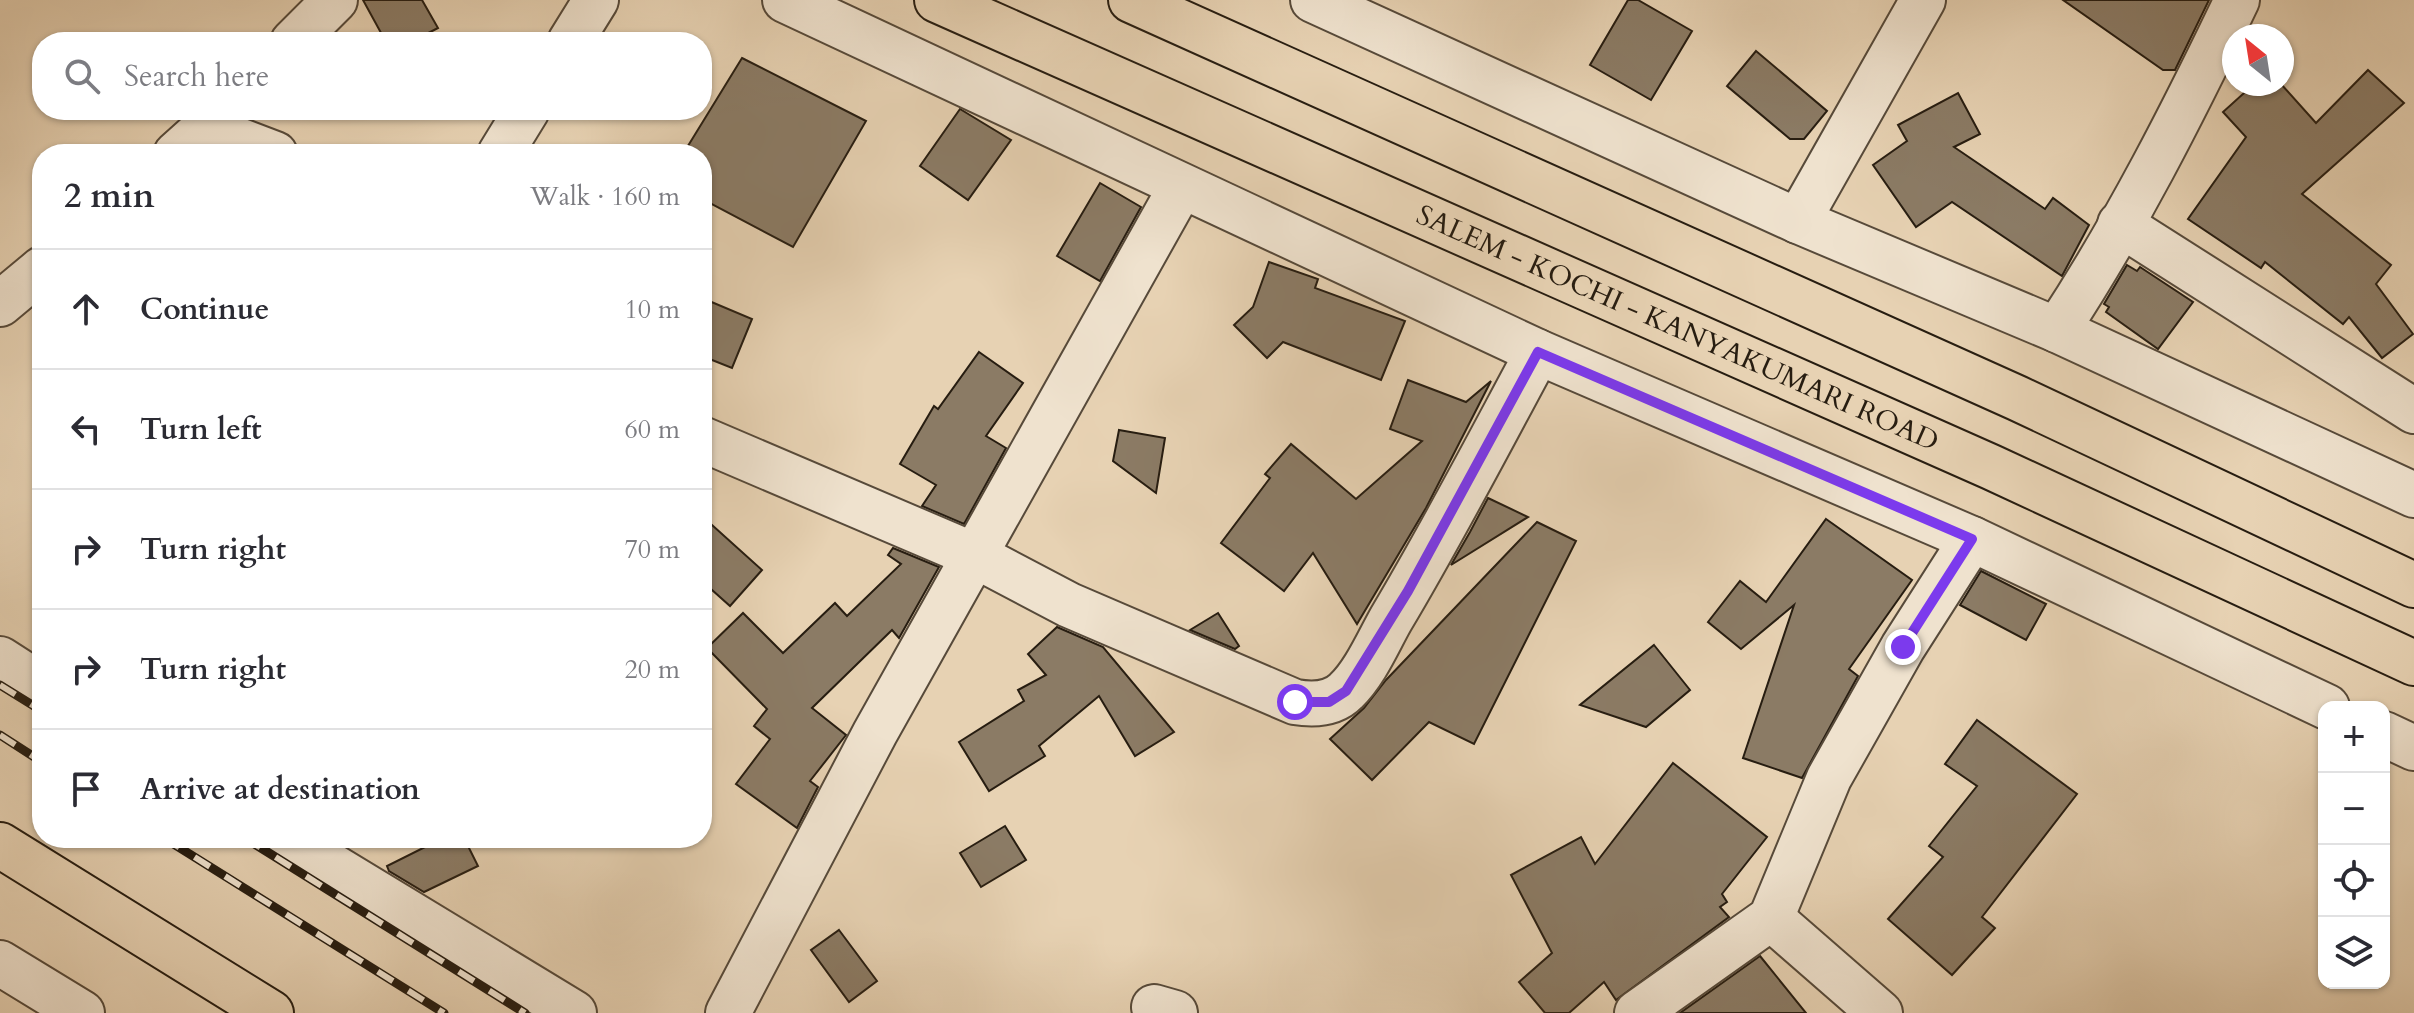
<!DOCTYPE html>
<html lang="en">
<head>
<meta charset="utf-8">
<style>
	:root { --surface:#fff; --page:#f7f7f7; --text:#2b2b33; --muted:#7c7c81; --line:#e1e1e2 }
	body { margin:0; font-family:Cardo,serif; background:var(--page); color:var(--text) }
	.controls { position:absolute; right:24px; bottom:24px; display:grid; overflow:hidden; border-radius:16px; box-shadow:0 2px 6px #0004 }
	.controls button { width:72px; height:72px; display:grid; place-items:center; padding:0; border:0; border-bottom:2px solid var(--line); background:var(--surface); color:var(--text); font:40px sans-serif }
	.compass { position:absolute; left:2222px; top:24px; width:72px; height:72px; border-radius:50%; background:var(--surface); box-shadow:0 2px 6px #0004; rotate:330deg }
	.stop { position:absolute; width:24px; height:24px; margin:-18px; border:6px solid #7c3aed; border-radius:50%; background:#fff }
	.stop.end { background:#7c3aed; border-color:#fff; box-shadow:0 2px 8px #0008 }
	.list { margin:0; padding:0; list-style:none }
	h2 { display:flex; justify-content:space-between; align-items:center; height:104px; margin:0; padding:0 32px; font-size:34px }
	h2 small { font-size:26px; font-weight:400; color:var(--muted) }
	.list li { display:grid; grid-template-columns:52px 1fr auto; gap:24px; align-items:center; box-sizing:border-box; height:120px; padding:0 32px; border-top:2px solid var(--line) }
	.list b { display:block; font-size:30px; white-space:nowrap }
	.list em { font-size:26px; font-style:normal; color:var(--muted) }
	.icon { flex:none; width:44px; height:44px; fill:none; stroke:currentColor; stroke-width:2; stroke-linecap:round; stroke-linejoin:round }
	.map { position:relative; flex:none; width:2414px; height:1013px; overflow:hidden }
	.search { position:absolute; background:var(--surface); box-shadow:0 2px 6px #0004; left:32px; top:32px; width:680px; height:88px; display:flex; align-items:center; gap:20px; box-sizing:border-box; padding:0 28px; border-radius:32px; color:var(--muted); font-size:30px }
	.panel { position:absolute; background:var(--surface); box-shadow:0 2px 6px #0004; left:32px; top:144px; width:680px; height:704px; border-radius:32px }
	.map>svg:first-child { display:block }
</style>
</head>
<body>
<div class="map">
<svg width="2414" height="1013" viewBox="0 0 2414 1013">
	<rect width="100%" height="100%" fill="#e7d2b3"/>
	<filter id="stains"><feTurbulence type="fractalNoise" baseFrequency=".0025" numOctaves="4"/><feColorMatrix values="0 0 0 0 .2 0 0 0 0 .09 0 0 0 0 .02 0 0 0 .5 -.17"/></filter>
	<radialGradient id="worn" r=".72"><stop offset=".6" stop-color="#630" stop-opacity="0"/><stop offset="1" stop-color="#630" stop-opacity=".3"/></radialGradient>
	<g fill="#8b7b65" stroke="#271d11" stroke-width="2">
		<polygon points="363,0 422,0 438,28 411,42 386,42"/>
		<polygon points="1628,0 1638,0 1692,31 1651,100 1590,65"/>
		<polygon points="2063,0 2209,0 2175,70 2163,70"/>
		<polygon points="1756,51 1827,111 1804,139 1790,139 1727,86"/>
		<polygon points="742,58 866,121 793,247 702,199 702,154 683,154"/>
		<polygon points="2368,70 2404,103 2302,194 2391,265 2376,284 2413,334 2382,358 2349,317 2343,324 2265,262 2261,268 2188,219 2246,137 2223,112 2254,84 2281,84 2316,123"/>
		<polygon points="1958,93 1980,134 1954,147 2045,209 2053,198 2089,225 2062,276 1952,202 1916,227 1873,165 1907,141 1898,125"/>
		<polygon points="960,109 1011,140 968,200 920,166"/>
		<polygon points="1100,183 1141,207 1100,281 1057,256"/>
		<polygon points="1269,262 1318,279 1315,288 1405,321 1381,380 1283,342 1267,358 1234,325 1253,307"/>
		<polygon points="2127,265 2137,271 2140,267 2193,302 2158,349 2106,312 2109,307 2104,304"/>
		<polygon points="702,298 752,319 732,368 702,356"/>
		<polygon points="979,352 1023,383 986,436 1006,448 964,524 922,506 936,485 900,464 934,406 938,409"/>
		<polygon points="1408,380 1466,402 1491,381 1426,508 1357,624 1313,553 1284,591 1221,543 1270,478 1265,474 1291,444 1356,499 1422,441 1390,429"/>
		<polygon points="1119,430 1165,438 1156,493 1113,461"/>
		<polygon points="1488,498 1528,517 1451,565 1470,532"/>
		<polygon points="702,516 762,570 730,606 702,581"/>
		<polygon points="1826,519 1912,580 1849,669 1858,676 1802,778 1743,758 1794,605 1741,649 1708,622 1740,581 1766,602"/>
		<polygon points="1537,522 1576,541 1474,744 1429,722 1372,780 1330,739 1364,708 1386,680"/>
		<polygon points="893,548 939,567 899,638 892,630 812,708 846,735 810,781 818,787 797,828 736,784 770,739 754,726 767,709 707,648 743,613 783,653 835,603 847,616 901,564 888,555"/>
		<polygon points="1981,571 2046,604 2026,640 1960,605"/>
		<polygon points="1218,613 1239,646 1235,649 1190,630"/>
		<polygon points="1057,627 1103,647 1174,732 1135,756 1099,696 1039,746 1045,756 989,791 959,742 1024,701 1018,690 1046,675 1028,654"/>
		<polygon points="1654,645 1690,690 1646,727 1580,705"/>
		<polygon points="1977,720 2077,794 1982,917 1995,928 1952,975 1888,919 1943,857 1929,846 1977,786 1945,764"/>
		<polygon points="1673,763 1767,837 1722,894 1727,902 1720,907 1729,917 1616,1000 1604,982 1569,1013 1545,1013 1519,982 1552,953 1511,875 1581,837 1595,864"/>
		<polygon points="1005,826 1026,860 981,887 960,853"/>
		<polygon points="443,838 464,838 478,866 424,892 389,871 387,866"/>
		<polygon points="839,930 877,981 849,1002 811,950"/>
		<polygon points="1760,956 1806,1013 1680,1013"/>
	</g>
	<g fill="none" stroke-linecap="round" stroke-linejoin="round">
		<g stroke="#574a3a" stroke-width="48">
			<g id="minor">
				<polyline points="785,0 1538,352 1972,539 2327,707"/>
				<polyline points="1313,0 1798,221 2057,330 2414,495"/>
				<polyline points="293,42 335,0"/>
				<polyline points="570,42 596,0"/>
				<polyline points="207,128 275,154"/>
				<polyline points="176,154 225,110"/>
				<polyline points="500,154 527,110"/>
				<polyline points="1798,221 1923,0"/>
				<polyline points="2120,224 2414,411"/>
				<polyline points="0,304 42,269"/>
				<path d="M2057,330C2126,225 2183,113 2237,0"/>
				<path d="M702,439L976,556L1069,605L1295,702C1313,705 1332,705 1346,691C1365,673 1378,642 1391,619C1443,532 1490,441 1538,352"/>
				<polyline points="0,659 42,686"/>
				<polyline points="2384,734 2414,748"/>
				<polyline points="286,838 574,1013"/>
				<polyline points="1771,918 1880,1013"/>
				<polyline points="0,963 82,1013"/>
				<polyline points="1154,1007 1175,1013"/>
				<polyline points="728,1013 875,733 1181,187"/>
				<polyline points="1637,1013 1771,918 1829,778 1903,647 1972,539"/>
			</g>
		</g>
		<g stroke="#271d11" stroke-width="48">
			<polyline id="major" points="0,845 271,1013"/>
		</g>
		<g stroke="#271d11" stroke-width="48">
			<g id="highway">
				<path id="s1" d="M937,0L1991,467L2414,663"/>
				<polyline points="1131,0 2017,398 2414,585"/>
			</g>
		</g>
		<use href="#minor" stroke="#efe2ce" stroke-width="44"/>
		<use href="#major" stroke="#e7d2b3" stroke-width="44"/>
		<use href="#highway" stroke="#e7d2b3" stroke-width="44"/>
		<g stroke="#271d11" stroke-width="9">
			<g id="rail">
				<polyline points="0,685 42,711"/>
				<polyline points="0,735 42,762"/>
				<polyline points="164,838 444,1013"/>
				<polyline points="245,838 525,1013"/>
			</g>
		</g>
		<use href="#rail" stroke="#efe2ce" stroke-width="6" stroke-dasharray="18" stroke-linecap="butt"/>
	</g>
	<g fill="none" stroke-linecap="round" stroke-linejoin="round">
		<polyline stroke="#7c3aed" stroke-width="10" points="1295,702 1329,702 1346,691 1408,591 1538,352 1972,539 1903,647"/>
	</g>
	<g text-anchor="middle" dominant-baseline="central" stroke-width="6" stroke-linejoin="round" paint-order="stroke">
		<g font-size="28" fill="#271d11" stroke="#efe2ce">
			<text stroke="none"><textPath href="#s1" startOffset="810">SALEM - KOCHI - KANYAKUMARI ROAD</textPath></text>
		</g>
	</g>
	<rect width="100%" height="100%" filter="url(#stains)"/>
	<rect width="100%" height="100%" fill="url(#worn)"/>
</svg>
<div class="controls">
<button>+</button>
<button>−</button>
<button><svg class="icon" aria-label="locate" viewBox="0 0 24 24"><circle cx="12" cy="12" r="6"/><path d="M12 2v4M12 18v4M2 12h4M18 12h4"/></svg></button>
<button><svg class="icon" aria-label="layers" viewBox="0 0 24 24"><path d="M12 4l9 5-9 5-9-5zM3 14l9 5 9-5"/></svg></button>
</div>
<svg class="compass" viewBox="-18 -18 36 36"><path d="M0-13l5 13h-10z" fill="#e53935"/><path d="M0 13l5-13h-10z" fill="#7c7c81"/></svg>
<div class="stop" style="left:1295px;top:702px"></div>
<div class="stop end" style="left:1903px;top:647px"></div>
<div class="search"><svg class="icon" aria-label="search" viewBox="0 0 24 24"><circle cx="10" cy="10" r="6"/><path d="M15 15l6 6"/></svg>Search here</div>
<section class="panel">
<h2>2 min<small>Walk · 160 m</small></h2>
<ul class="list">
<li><svg class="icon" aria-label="ahead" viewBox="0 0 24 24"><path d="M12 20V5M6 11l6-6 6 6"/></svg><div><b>Continue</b></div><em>10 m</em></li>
<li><svg class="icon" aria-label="left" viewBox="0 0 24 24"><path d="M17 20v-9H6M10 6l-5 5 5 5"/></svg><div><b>Turn left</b></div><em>60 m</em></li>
<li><svg class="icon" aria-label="right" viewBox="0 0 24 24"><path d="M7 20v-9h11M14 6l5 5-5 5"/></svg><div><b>Turn right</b></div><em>70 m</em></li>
<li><svg class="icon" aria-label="right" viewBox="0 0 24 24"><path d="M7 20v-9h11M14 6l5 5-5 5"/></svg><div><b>Turn right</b></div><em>20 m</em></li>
<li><svg class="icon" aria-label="arrive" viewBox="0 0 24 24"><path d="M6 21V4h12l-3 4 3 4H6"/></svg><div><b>Arrive at destination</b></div></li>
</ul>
</section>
</div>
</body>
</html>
